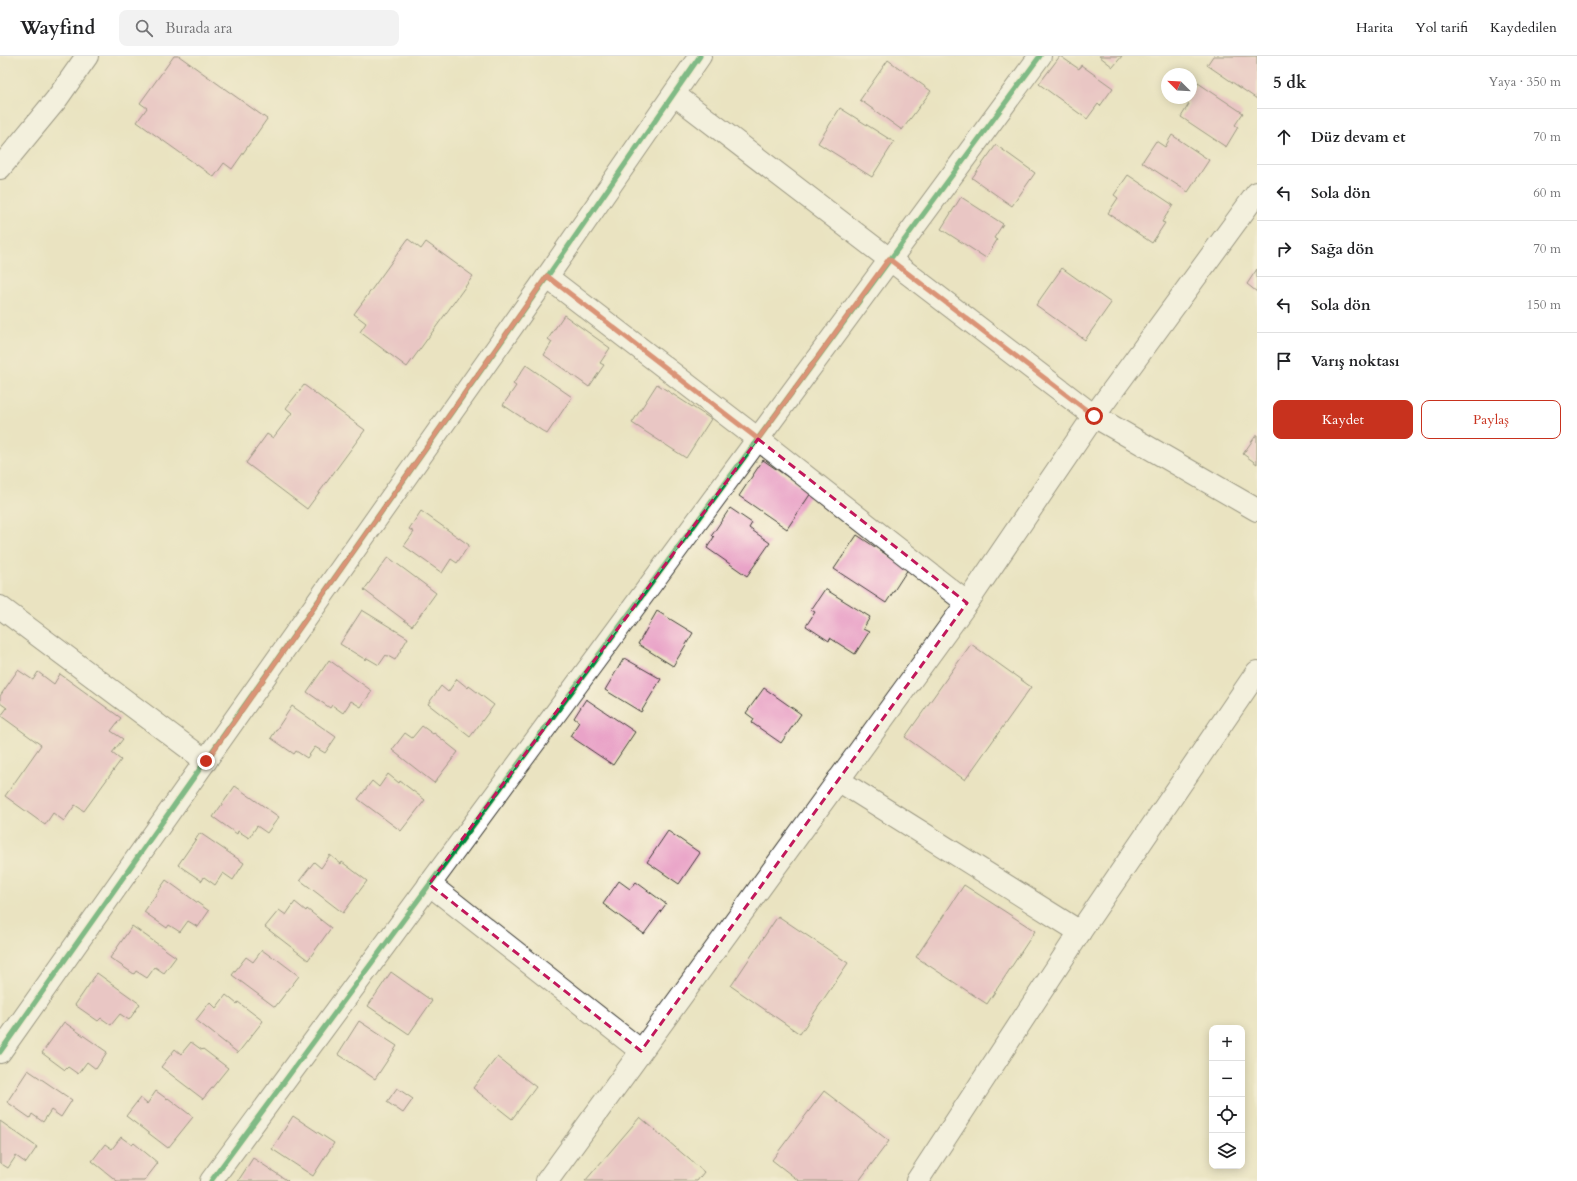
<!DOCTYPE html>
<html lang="tr">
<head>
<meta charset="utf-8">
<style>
	:root { --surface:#fff; --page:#f2f2f2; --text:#202124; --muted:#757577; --line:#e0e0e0; --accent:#c8321e }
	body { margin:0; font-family:Cardo,serif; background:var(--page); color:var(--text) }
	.controls { position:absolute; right:12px; bottom:12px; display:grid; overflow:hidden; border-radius:8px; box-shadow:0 2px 10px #0003 }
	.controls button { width:36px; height:36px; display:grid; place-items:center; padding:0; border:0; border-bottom:1px solid var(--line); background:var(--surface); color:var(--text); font:20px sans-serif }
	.compass { position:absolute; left:1161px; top:12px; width:36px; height:36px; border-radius:50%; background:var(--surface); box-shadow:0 2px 10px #0003; rotate:294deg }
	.stop { position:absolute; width:12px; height:12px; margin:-9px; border:3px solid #c8321e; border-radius:50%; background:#fff }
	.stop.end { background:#c8321e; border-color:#fff; box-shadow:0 1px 4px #0008 }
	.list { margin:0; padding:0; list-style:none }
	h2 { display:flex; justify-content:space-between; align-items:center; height:52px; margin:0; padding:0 16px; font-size:17px }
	h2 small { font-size:13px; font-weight:400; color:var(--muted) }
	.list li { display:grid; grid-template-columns:26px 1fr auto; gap:12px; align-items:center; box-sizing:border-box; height:56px; padding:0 16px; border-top:1px solid var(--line) }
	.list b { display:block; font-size:15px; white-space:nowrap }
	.list em { font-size:13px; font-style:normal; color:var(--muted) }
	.actions { display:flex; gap:8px; padding:12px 16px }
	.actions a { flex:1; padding:9px 0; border:1px solid var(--accent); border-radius:8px; text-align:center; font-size:14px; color:var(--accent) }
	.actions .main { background:var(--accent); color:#fff }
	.icon { flex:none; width:22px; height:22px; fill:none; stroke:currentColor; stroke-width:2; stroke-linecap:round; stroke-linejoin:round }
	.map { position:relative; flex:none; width:1257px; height:1125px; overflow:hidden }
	header { display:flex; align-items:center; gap:24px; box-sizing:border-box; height:56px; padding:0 20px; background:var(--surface); border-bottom:1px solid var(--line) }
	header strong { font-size:19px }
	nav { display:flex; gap:22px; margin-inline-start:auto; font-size:14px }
	.search { width:280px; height:36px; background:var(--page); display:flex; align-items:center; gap:10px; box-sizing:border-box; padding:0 14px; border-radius:8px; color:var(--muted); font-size:15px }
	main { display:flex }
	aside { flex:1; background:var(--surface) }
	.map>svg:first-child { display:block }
</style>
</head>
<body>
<header>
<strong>Wayfind</strong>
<div class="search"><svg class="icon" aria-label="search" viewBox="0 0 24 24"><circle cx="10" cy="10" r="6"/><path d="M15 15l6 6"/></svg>Burada ara</div>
<nav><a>Harita</a><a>Yol tarifi</a><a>Kaydedilen</a></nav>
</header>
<main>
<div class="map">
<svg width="1257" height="1125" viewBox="0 0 1257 1125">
	<rect width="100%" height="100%" fill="#fcf5e5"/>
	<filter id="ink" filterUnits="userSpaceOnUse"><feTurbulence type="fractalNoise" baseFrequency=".025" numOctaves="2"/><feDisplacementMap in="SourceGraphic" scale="8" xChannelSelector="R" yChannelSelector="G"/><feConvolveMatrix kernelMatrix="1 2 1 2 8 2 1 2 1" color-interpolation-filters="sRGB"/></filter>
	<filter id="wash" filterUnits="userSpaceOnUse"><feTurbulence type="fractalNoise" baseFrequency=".012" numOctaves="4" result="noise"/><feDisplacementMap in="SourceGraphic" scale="16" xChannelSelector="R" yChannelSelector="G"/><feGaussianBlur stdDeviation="0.9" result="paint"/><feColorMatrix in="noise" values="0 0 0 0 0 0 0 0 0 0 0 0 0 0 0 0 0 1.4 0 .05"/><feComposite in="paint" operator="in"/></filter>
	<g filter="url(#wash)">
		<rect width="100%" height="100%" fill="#eae3c1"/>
		<g id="blocks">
			<g fill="#e9a3c8">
				<polygon points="174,0 179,0 267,63 232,113 224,107 214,121 137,66 147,52 140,47"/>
				<polygon points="1060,0 1079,13 1081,9 1113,32 1100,50 1098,48 1087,63 1039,28"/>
				<polygon points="1099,0 1122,0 1113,11"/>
				<polygon points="1213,0 1257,0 1257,43 1207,9"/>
				<polygon points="888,4 931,35 902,74 860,44"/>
				<polygon points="1198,27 1243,57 1235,69 1238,71 1226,91 1181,61 1189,48 1186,46 1188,42 1191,42 1191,38"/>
				<polygon points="840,52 894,86 872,121 818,87"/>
				<polygon points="1172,79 1209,104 1188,136 1142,106 1156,85 1165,91"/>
				<polygon points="996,89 1035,117 1012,150 972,122"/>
				<polygon points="1128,119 1173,149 1162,166 1165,167 1152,187 1108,157 1118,142 1114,139"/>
				<polygon points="961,141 1003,168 994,182 997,184 986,202 941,173"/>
				<polygon points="408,183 421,193 426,186 473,220 407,311 360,276 366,267 354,258"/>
				<polygon points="1062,212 1111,247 1085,284 1036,249"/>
				<polygon points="1257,213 1257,236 1247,228"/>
				<polygon points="564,259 610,292 600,307 604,309 589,331 544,299 552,286 548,283"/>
				<polygon points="526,309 572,341 547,378 503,349 516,330 513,328"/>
				<polygon points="657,328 711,363 686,402 632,367"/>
				<polygon points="304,329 365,374 307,453 246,407 267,378 273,382 292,357 286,352"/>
				<polygon points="1257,378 1257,408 1243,398"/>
				<polygon points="763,404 811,437 787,473 739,440"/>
				<polygon points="730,452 752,467 749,472 770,487 747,520 707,492 714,481 712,479"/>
				<polygon points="421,455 469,489 457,507 451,503 442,517 404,490 414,476 409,473"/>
				<polygon points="857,479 908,513 886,547 834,513"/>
				<polygon points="388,501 436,537 412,570 364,534"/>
				<polygon points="825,533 870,561 863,573 869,576 855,598 830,582 829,585 806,570 815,556 811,554"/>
				<polygon points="362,554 408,582 395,604 386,599 379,609 367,602 366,604 340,588"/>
				<polygon points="657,555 693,577 673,610 638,588"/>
				<polygon points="971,588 1031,631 965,724 905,681"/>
				<polygon points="624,602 661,623 641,656 605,634"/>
				<polygon points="329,604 372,635 361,651 351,645 343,657 332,649 330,652 307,636"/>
				<polygon points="18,614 33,624 38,616 54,628 60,618 121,662 111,675 123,683 112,697 121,704 84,755 75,749 64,765 53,757 45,769 5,740 41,689 1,660 7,652 0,647 0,640"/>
				<polygon points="457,623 468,632 469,630 494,649 470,681 428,648 441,630 448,636"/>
				<polygon points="764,632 801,658 781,687 752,667 754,663 746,657"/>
				<polygon points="586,643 635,676 613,709 570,680 579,666 574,662"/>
				<polygon points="292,650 336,681 325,697 315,691 307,702 296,695 294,698 271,682"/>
				<polygon points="422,670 433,678 434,677 458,696 434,727 392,694 405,677 412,682"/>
				<polygon points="388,718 399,727 400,725 425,744 401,775 358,743 372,725 379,731"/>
				<polygon points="235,730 279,761 267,777 257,770 249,782 238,775 237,778 213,761"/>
				<polygon points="668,775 700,797 679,828 647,806"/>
				<polygon points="200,777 244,807 233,824 223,817 215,829 204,821 202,825 178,809"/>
				<polygon points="330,799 341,808 342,806 367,825 343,857 300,824 314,806 321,812"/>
				<polygon points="166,824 209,855 198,871 188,865 180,876 169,869 167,872 144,856"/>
				<polygon points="619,825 630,833 636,826 666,848 644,878 603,848"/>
				<polygon points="964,829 1035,875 987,948 916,901"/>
				<polygon points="295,846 306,855 307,853 331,872 308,904 265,871 279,854 286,859"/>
				<polygon points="778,860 848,907 800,978 731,930"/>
				<polygon points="132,870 176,901 164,917 155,911 147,922 136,915 134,918 110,902"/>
				<polygon points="262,894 273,902 274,901 299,920 275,951 232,919 246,901 253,906"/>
				<polygon points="391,916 432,945 409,978 368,950"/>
				<polygon points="97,917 140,948 129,964 120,958 111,969 101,962 98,965 75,949"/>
				<polygon points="226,939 237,948 238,946 263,965 238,997 196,964 210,946 216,952"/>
				<polygon points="359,965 397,990 375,1023 338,998"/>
				<polygon points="64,966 107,996 96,1013 87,1006 78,1018 68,1011 65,1014 42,997"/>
				<polygon points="191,986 202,994 203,993 228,1012 203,1043 161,1011 175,993 181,998"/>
				<polygon points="497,1001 536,1031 512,1063 473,1032"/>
				<polygon points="28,1014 72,1044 61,1061 51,1054 43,1066 32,1058 30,1062 7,1046"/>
				<polygon points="397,1032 413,1043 403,1057 387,1046"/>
				<polygon points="156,1035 167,1043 168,1042 193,1061 168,1092 126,1060 140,1042 147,1048"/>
				<polygon points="824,1035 889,1085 859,1125 799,1125 772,1104"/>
				<polygon points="293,1060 334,1087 313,1120 272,1093"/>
				<polygon points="640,1061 704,1116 697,1125 585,1125"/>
				<polygon points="0,1065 37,1091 26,1107 16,1100 8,1112 0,1107"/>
				<polygon points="121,1081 132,1089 134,1087 158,1107 144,1125 117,1125 92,1105 105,1088 112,1093"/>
				<polygon points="253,1102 288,1125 238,1125"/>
			</g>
		</g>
	</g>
	<g filter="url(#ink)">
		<use href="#blocks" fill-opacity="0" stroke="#3b3a35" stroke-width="1"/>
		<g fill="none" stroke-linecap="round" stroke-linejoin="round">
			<g stroke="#3b3a35" stroke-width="24">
				<g id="minor">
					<polyline points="675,39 1094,360 1257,454"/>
					<polyline points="0,112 56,44 87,0"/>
					<polyline points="547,221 758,383 967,547"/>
					<polyline points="0,551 206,705"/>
					<polyline points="838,724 1080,876"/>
					<polyline points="429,828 641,995"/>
					<polyline points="0,996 547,221 700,0"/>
					<polyline points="211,1125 1040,0"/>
					<polyline points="547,1125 967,547 1094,360 1257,137"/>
					<polyline points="917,1125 1080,876 1257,616"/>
				</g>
			</g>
			<use href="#minor" stroke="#fff" stroke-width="22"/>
			<g stroke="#fcf5e5" stroke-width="8">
				<g id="cycleway">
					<polyline points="0,996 547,221 700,0"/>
					<polyline points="211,1125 1040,0"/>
				</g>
			</g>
			<use href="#cycleway" stroke="#00873e" stroke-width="5"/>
		</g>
	</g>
	<g fill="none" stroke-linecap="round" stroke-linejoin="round" filter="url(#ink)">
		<polyline stroke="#c8321e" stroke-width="5" points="206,705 547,220 758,383 889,203 1094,360"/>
	</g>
	<path d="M0 0H1257V1125H0ZM758,383L967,547L641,995L429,828Z" fill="#eae3c1" fill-opacity=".55" fill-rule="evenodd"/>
	<path fill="none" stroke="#c2185b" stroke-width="3" stroke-dasharray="8 5" stroke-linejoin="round" d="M758,383L967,547L641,995L429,828Z"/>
</svg>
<div class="controls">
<button>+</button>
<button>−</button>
<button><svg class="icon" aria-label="locate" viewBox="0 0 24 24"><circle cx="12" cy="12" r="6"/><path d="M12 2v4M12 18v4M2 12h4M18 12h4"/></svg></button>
<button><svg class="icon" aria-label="layers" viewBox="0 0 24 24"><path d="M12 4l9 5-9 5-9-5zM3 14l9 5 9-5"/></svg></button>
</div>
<svg class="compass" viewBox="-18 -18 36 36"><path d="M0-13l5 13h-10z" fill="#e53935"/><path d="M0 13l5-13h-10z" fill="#757577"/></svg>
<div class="stop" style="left:1094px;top:360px"></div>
<div class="stop end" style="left:206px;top:705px"></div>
</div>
<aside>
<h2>5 dk<small>Yaya · 350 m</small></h2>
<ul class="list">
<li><svg class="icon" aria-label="ahead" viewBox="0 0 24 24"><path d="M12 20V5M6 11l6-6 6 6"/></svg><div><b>Düz devam et</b></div><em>70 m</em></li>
<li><svg class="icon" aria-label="left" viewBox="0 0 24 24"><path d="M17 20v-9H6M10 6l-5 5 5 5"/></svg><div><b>Sola dön</b></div><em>60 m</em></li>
<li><svg class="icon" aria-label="right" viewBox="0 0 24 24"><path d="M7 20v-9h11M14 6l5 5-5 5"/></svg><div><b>Sağa dön</b></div><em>70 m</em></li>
<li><svg class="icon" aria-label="left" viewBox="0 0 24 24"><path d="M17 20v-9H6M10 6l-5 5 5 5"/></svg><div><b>Sola dön</b></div><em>150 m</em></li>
<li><svg class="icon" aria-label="arrive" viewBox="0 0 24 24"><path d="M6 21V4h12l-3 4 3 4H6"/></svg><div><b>Varış noktası</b></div></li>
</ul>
<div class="actions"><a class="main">Kaydet</a><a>Paylaş</a></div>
</aside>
</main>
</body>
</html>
